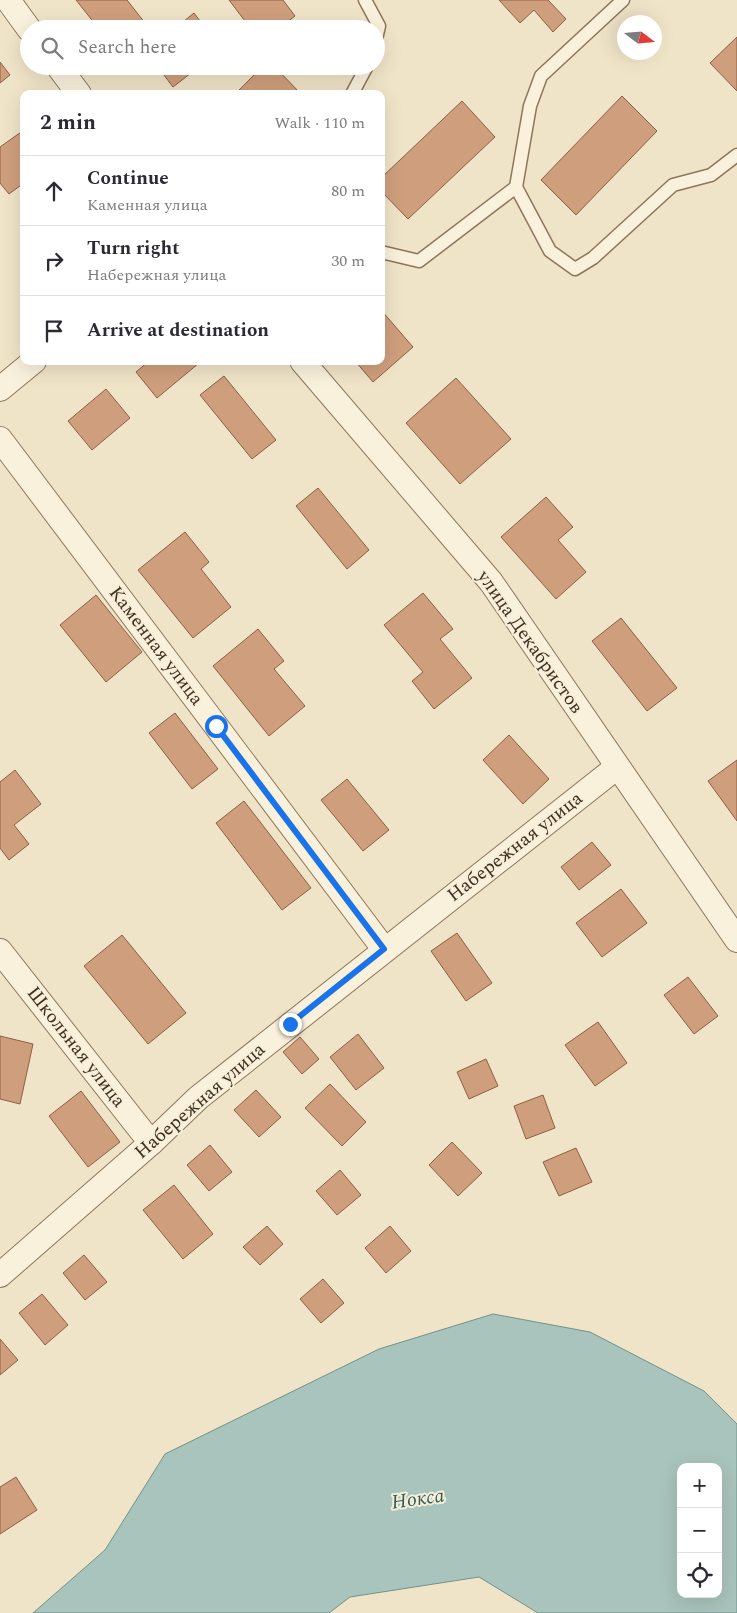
<!DOCTYPE html>
<html lang="en">
<head>
<meta charset="utf-8">
<style>
	:root { --surface:#fff; --page:#f7f7f7; --text:#2b2b33; --muted:#7c7c81; --line:#e1e1e2 }
	body { margin:0; font-family:Spectral,serif; background:var(--page); color:var(--text) }
	.controls { position:absolute; right:15px; bottom:15px; display:grid; overflow:hidden; border-radius:10px; box-shadow:0 5px 20px #0002 }
	.controls button { width:45px; height:45px; display:grid; place-items:center; padding:0; border:0; border-bottom:1px solid var(--line); background:var(--surface); color:var(--text); font:25px sans-serif }
	.compass { position:absolute; left:617px; top:15px; width:45px; height:45px; border-radius:50%; background:var(--surface); box-shadow:0 5px 20px #0002; rotate:106deg }
	.stop { position:absolute; width:15px; height:15px; margin:-11px; border:4px solid #1a73e8; border-radius:50%; background:#fff }
	.stop.end { background:#1a73e8; border-color:#fff; box-shadow:0 1px 5px #0008 }
	.list { margin:0; padding:0; list-style:none }
	h2 { display:flex; justify-content:space-between; align-items:center; height:65px; margin:0; padding:0 20px; font-size:21px }
	h2 small { font-size:16px; font-weight:400; color:var(--muted) }
	.list li { display:grid; grid-template-columns:32px 1fr auto; gap:15px; align-items:center; box-sizing:border-box; height:70px; padding:0 20px; border-top:1px solid var(--line) }
	.list b { display:block; font-size:19px; white-space:nowrap }
	.list p { margin:0; font-size:16px; white-space:nowrap; color:var(--muted) }
	.list em { font-size:16px; font-style:normal; color:var(--muted) }
	.icon { flex:none; width:28px; height:28px; fill:none; stroke:currentColor; stroke-width:2; stroke-linecap:round; stroke-linejoin:round }
	.map { position:relative; flex:none; width:737px; height:1613px; overflow:hidden }
	.search { position:absolute; background:var(--surface); box-shadow:0 5px 20px #0002; left:20px; top:20px; width:365px; height:55px; display:flex; align-items:center; gap:12px; box-sizing:border-box; padding:0 18px; border-radius:28px; color:var(--muted); font-size:19px }
	.panel { position:absolute; background:var(--surface); box-shadow:0 5px 20px #0002; left:20px; top:90px; width:365px; height:275px; border-radius:10px }
	.map>svg:first-child { display:block }
</style>
</head>
<body>
<div class="map">
<svg width="737" height="1613" viewBox="0 0 737 1613">
	<rect width="100%" height="100%" fill="#f0e4c8"/>
	<path fill="#a9c4bc" stroke="#6f938a" fill-rule="evenodd" d="M493,1314L590,1332L704,1391L737,1424V1613H538L479,1577L350,1597L329,1613H33L105,1550L165,1454L379,1349ZM681,1467H718V1594H681Z"/>
	<g fill="#cf9f7d" stroke="#8d5f41">
		<polygon points="76,0 127,0 145,23 138,29 99,29"/>
		<polygon points="229,0 283,0 295,16 278,29 251,29"/>
		<polygon points="499,0 548,0 566,19 553,32 534,10 520,23"/>
		<polygon points="194,13 206,29 174,29"/>
		<polygon points="737,37 737,91 710,63"/>
		<polygon points="0,62 10,75 0,83"/>
		<polygon points="157,66 200,66 173,87"/>
		<polygon points="263,66 274,66 301,94 235,94"/>
		<polygon points="622,96 657,131 576,215 541,180"/>
		<polygon points="462,101 495,137 408,219 381,191 381,178"/>
		<polygon points="24,130 24,183 9,194 0,183 0,147"/>
		<polygon points="381,310 413,347 373,382 355,361 381,361"/>
		<polygon points="149,361 197,361 199,363 157,398 136,372"/>
		<polygon points="224,376 276,440 252,459 200,395"/>
		<polygon points="456,378 511,439 460,484 406,423"/>
		<polygon points="106,389 130,418 92,450 68,421"/>
		<polygon points="318,488 369,550 347,569 296,506"/>
		<polygon points="546,497 573,527 558,540 586,572 556,599 501,537"/>
		<polygon points="185,532 209,562 201,569 231,607 193,638 138,570"/>
		<polygon points="423,593 453,629 440,639 472,678 434,709 412,681 423,672 384,625"/>
		<polygon points="96,595 142,652 106,682 60,625"/>
		<polygon points="621,618 677,688 647,711 592,641"/>
		<polygon points="258,629 284,661 274,669 305,706 269,736 213,666"/>
		<polygon points="175,713 218,769 192,789 149,733"/>
		<polygon points="509,735 549,779 523,804 483,760"/>
		<polygon points="737,760 737,821 708,781"/>
		<polygon points="15,770 41,804 14,825 29,844 9,860 0,848 0,782"/>
		<polygon points="347,779 389,830 363,851 321,800"/>
		<polygon points="244,801 311,888 282,910 216,823"/>
		<polygon points="592,842 611,865 579,890 561,867"/>
		<polygon points="621,889 647,923 602,957 576,923"/>
		<polygon points="457,933 492,983 466,1001 431,951"/>
		<polygon points="122,935 186,1013 148,1044 84,966"/>
		<polygon points="688,977 718,1016 694,1034 664,995"/>
		<polygon points="598,1022 627,1063 595,1086 565,1045"/>
		<polygon points="358,1034 384,1068 356,1090 330,1057"/>
		<polygon points="0,1036 33,1044 20,1104 0,1099"/>
		<polygon points="300,1037 319,1059 302,1074 283,1052"/>
		<polygon points="486,1059 498,1086 469,1099 457,1072"/>
		<polygon points="330,1084 366,1122 342,1146 305,1108"/>
		<polygon points="256,1090 281,1117 259,1137 234,1110"/>
		<polygon points="81,1091 120,1142 88,1167 49,1116"/>
		<polygon points="543,1095 555,1128 526,1139 514,1106"/>
		<polygon points="452,1142 482,1173 458,1196 429,1165"/>
		<polygon points="210,1145 232,1172 209,1191 187,1165"/>
		<polygon points="576,1148 592,1182 559,1196 543,1162"/>
		<polygon points="340,1170 361,1195 337,1215 316,1191"/>
		<polygon points="174,1185 213,1234 183,1259 143,1210"/>
		<polygon points="267,1226 283,1244 260,1265 243,1247"/>
		<polygon points="390,1226 411,1251 386,1273 365,1248"/>
		<polygon points="84,1255 107,1282 85,1300 63,1273"/>
		<polygon points="323,1279 344,1303 321,1323 300,1299"/>
		<polygon points="42,1294 68,1325 45,1345 19,1313"/>
		<polygon points="0,1339 18,1360 0,1375"/>
		<polygon points="16,1477 37,1510 0,1534 0,1487"/>
	</g>
	<g fill="none" stroke-linecap="round" stroke-linejoin="round">
		<g stroke="#8d765c" stroke-width="15">
			<g id="service">
				<polyline points="365,0 379,26 376,39"/>
				<polyline points="352,94 367,66"/>
				<polyline points="516,187 530,106 541,76 623,0"/>
				<polyline points="381,252 419,261 516,187 550,251 575,269 593,258 673,185 711,175 737,155"/>
			</g>
		</g>
		<g stroke="#8d765c" stroke-width="26">
			<g id="minor">
				<polyline points="8,0 29,29"/>
				<polyline points="58,66 79,94"/>
				<polyline points="302,361 491,582 737,940"/>
				<polyline points="0,389 34,361"/>
				<polyline points="0,439 384,949"/>
				<polyline points="0,951 151,1143"/>
				<polyline points="0,1275 151,1143 198,1098 617,767"/>
			</g>
		</g>
		<use href="#service" stroke="#faf1dc" stroke-width="12"/>
		<use href="#minor" stroke="#faf1dc" stroke-width="24"/>
	</g>
	<g fill="none" stroke-linecap="round" stroke-linejoin="round">
		<polyline stroke="#1a73e8" stroke-width="6" points="216,726 384,949 290,1024"/>
	</g>
	<g text-anchor="middle" dominant-baseline="central" stroke-width="4" stroke-linejoin="round" paint-order="stroke">
		<g font-size="19" fill="#3d2e20" stroke="#f7eed8">
			<text transform="translate(530 642) rotate(55)">улица Декабристов</text>
			<text transform="translate(156 646) rotate(53)">Каменная улица</text>
			<text transform="translate(515 847) rotate(-38)">Набережная улица</text>
			<text transform="translate(76 1047) rotate(52)">Школьная улица</text>
			<text transform="translate(200 1101) rotate(-41)">Набережная улица</text>
		</g>
		<g font-size="20" font-style="italic" fill="#2f5d5a" stroke="#f7eed8">
			<text transform="translate(418 1499) rotate(-8)">Нокса</text>
		</g>
	</g>
</svg>
<div class="controls">
<button>+</button>
<button>−</button>
<button><svg class="icon" aria-label="locate" viewBox="0 0 24 24"><circle cx="12" cy="12" r="6"/><path d="M12 2v4M12 18v4M2 12h4M18 12h4"/></svg></button>
</div>
<svg class="compass" viewBox="-18 -18 36 36"><path d="M0-13l5 13h-10z" fill="#e53935"/><path d="M0 13l5-13h-10z" fill="#7c7c81"/></svg>
<div class="stop" style="left:216px;top:726px"></div>
<div class="stop end" style="left:290px;top:1024px"></div>
<div class="search"><svg class="icon" aria-label="search" viewBox="0 0 24 24"><circle cx="10" cy="10" r="6"/><path d="M15 15l6 6"/></svg>Search here</div>
<section class="panel">
<h2>2 min<small>Walk · 110 m</small></h2>
<ul class="list">
<li><svg class="icon" aria-label="ahead" viewBox="0 0 24 24"><path d="M12 20V5M6 11l6-6 6 6"/></svg><div><b>Continue</b><p>Каменная улица</p></div><em>80 m</em></li>
<li><svg class="icon" aria-label="right" viewBox="0 0 24 24"><path d="M7 20v-9h11M14 6l5 5-5 5"/></svg><div><b>Turn right</b><p>Набережная улица</p></div><em>30 m</em></li>
<li><svg class="icon" aria-label="arrive" viewBox="0 0 24 24"><path d="M6 21V4h12l-3 4 3 4H6"/></svg><div><b>Arrive at destination</b></div></li>
</ul>
</section>
</div>
</body>
</html>
